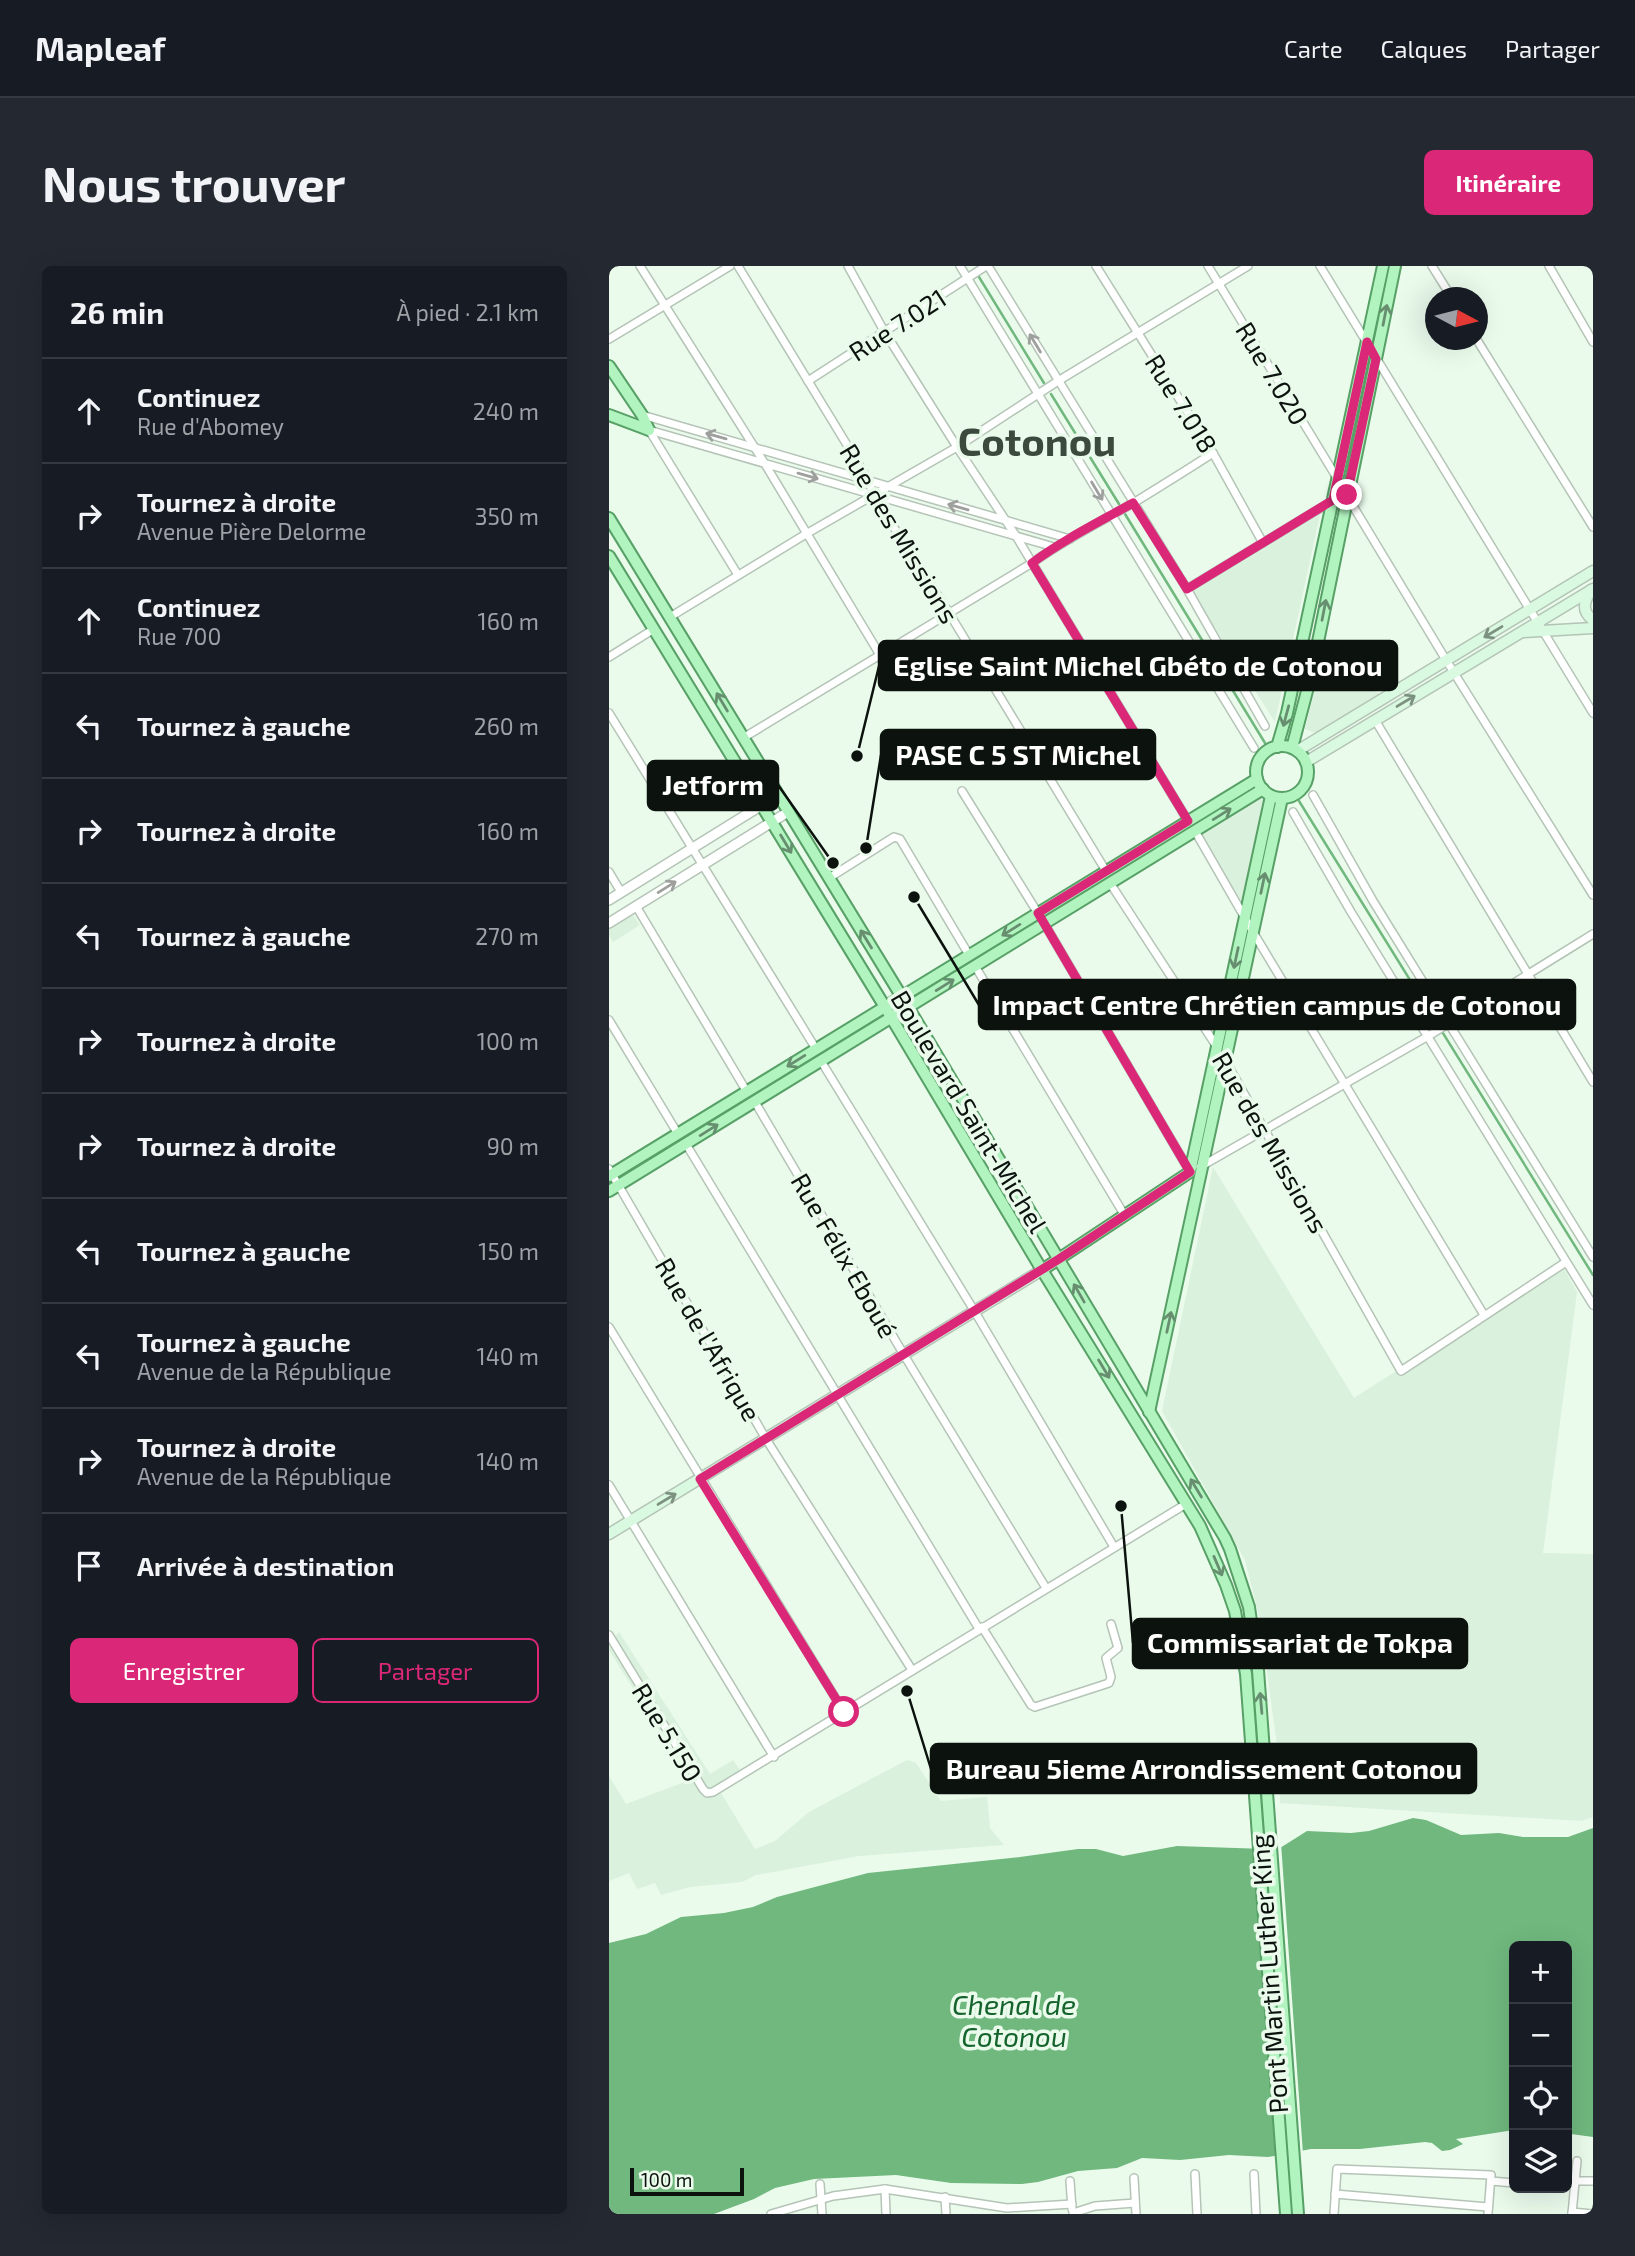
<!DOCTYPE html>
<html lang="fr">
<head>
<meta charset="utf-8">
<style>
	:root { --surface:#171b24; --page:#242831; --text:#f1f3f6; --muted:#9ea1a6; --line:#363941; --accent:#db2777 }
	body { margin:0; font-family:"Exo 2",sans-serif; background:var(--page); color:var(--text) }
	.controls { position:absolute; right:21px; bottom:21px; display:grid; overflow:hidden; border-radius:10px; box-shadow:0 7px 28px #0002 }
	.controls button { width:63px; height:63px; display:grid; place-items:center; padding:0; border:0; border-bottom:2px solid var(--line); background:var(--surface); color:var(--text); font:35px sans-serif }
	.compass { position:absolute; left:816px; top:21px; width:63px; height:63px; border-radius:50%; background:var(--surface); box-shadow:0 7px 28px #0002; rotate:97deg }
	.scale { position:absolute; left:21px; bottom:18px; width:114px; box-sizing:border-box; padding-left:7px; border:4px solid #0c120d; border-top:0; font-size:19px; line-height:24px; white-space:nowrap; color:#0c120d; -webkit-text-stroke:5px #eafbec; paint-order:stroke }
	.stop { position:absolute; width:21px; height:21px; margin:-16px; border:5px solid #db2777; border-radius:50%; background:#fff }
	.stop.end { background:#db2777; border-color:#fff; box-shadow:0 2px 7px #0008 }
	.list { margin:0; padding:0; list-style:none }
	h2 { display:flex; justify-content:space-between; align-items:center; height:91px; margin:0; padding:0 28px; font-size:30px }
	h2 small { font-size:23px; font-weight:400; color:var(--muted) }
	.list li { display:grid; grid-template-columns:46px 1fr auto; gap:21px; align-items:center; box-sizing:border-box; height:105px; padding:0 28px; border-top:2px solid var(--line) }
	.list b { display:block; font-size:26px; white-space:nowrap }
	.list p { margin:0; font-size:23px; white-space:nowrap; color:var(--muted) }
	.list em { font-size:23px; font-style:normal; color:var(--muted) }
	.actions { display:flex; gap:14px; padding:21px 28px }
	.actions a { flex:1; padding:16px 0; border:2px solid var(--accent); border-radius:10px; text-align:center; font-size:24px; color:var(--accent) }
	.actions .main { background:var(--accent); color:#fff }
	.icon { flex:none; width:38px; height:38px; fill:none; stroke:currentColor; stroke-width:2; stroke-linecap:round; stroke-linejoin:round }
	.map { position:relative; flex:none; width:984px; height:1948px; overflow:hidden; border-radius:10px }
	header { display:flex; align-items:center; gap:42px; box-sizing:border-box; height:98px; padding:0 35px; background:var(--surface); border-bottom:2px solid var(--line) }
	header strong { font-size:33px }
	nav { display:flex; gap:38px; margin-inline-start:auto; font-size:24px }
	.intro { display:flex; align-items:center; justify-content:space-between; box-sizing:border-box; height:168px; padding:0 42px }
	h1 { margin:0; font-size:49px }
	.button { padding:18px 32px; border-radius:10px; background:var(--accent); color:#fff; font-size:24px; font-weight:700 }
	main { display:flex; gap:42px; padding:0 42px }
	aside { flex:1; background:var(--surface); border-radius:10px; box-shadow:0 7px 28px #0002 }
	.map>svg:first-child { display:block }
</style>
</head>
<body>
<header>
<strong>Mapleaf</strong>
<nav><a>Carte</a><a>Calques</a><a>Partager</a></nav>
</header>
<div class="intro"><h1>Nous trouver</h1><a class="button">Itinéraire</a></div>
<main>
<aside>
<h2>26 min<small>À pied · 2.1 km</small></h2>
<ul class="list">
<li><svg class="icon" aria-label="ahead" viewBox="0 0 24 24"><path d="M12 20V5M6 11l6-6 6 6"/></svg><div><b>Continuez</b><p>Rue d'Abomey</p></div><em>240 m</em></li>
<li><svg class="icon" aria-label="right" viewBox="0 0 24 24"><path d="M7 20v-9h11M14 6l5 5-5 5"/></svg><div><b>Tournez à droite</b><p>Avenue Pière Delorme</p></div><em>350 m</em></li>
<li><svg class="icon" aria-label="ahead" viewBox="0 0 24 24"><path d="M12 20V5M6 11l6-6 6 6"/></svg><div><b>Continuez</b><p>Rue 700</p></div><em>160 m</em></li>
<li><svg class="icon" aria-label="left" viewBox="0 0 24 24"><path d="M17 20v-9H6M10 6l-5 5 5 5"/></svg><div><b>Tournez à gauche</b></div><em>260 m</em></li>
<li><svg class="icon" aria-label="right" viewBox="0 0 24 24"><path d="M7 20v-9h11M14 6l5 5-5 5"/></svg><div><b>Tournez à droite</b></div><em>160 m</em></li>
<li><svg class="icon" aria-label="left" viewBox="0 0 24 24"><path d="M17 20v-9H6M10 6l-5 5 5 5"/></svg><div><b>Tournez à gauche</b></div><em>270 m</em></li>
<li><svg class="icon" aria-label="right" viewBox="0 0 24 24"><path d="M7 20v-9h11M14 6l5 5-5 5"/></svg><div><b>Tournez à droite</b></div><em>100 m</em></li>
<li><svg class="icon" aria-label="right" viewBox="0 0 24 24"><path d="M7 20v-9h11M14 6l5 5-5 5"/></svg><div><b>Tournez à droite</b></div><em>90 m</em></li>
<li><svg class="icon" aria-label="left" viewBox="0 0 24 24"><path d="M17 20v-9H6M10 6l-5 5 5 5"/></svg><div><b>Tournez à gauche</b></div><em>150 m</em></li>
<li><svg class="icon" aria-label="left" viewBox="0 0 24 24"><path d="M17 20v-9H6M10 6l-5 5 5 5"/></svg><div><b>Tournez à gauche</b><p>Avenue de la République</p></div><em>140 m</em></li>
<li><svg class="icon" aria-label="right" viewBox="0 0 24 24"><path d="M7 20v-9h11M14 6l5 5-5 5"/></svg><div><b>Tournez à droite</b><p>Avenue de la République</p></div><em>140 m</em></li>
<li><svg class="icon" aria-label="arrive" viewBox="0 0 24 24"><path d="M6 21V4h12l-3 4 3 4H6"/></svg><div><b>Arrivée à destination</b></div></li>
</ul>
<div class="actions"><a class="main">Enregistrer</a><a>Partager</a></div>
</aside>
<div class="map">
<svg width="984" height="1948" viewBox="0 0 984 1948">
	<rect width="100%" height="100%" fill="#eafbec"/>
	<g fill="#daf1dd">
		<polygon points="711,249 666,456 583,326"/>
		<polygon points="715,390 771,428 708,468 696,463"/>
		<polygon points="651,530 656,538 634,638 592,568"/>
		<polygon points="22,646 31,659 4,676 0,669 0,659"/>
		<polygon points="604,901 745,1132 953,999 968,1026 934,1287 984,1288 984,1551 973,1555 671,1537 671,1501 651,1354 636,1294 553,1145"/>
		<polygon points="10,1366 101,1508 124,1494 136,1511 112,1527 146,1583 166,1575 200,1546 298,1494 307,1497 332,1535 378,1531 381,1562 395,1579 250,1590 147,1609 133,1616 81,1621 52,1629 46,1617 28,1623 20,1607 0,1615 0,1510 17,1538 81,1514 0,1384 0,1377"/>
	</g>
	<polygon fill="#70b87e" points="804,1552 817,1554 852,1569 890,1567 914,1571 959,1571 984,1562 984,1871 962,1868 958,1863 958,1680 905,1680 905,1864 847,1873 854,1878 841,1884 833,1885 823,1877 816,1876 751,1883 702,1883 659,1891 620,1889 571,1894 533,1892 508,1902 469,1905 429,1916 413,1918 342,1917 287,1909 205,1913 166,1922 145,1933 105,1948 0,1948 0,1677 37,1668 72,1651 115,1647 144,1641 168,1631 259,1607 411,1591 469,1583 487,1583 514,1590 568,1580 656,1583 671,1582 698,1565 742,1567 760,1565"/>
	<polygon fill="#eafbec" points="672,1577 694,1888 667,1893 645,1579"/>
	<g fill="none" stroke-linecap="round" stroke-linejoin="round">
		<g stroke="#70b87e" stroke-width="2.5">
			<polyline points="370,11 435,117"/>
			<polyline points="442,128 510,238"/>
			<polyline points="516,248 656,477"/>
			<polyline points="690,535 984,1009"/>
		</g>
		<g stroke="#b4c4b6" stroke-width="10">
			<g id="minor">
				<polyline points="31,0 156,198 271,389"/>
				<polyline points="129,0 260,215 264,229 340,347 497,605"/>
				<polyline points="239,0 275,65 348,181 407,270 579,555"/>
				<polyline points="351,0 645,482"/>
				<polyline points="379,0 578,323 656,460"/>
				<polyline points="487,0 604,187 654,277"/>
				<polyline points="599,0 728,212"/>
				<polyline points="711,0 984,447"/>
				<polyline points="823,0 843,32"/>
				<polyline points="940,0 984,76"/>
				<polyline points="0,73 121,0"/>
				<polyline points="868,74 984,261"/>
				<polyline points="199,115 377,0"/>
				<polyline points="33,149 461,273"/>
				<polyline points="40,164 445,281"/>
				<polyline points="40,164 129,309"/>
				<polyline points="738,230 837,394 984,629"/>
				<polyline points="578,323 723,235"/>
				<polyline points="61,351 197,268 348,181 449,115 639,0"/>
				<polyline points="0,391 45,363"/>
				<polyline points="0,447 207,783"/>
				<polyline points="766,454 984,816"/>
				<path d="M134,472L423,297C455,274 491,256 526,236C552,220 578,204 604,187"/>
				<polyline points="353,525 435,657 581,906"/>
				<polyline points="704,529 764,635 984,991"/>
				<polyline points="684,546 742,646 984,1039"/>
				<polyline points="586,565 644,666 875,1049"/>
				<polyline points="0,606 12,626"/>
				<polyline points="220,612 285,571 291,573 360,689"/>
				<polyline points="501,617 608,781"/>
				<polyline points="27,640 138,826"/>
				<polyline points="366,700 516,950"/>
				<polyline points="0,754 69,868"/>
				<polyline points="616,794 792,1105 957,996"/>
				<polyline points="212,795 366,1046 505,1281"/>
				<polyline points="146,836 295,1089 437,1322"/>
				<polyline points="77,878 370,1363"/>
				<polyline points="591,901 821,769 984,668"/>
				<polyline points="0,903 157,1173 303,1404"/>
				<polyline points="0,1061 235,1446"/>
				<polyline points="0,1219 165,1491"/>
				<polyline points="373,1361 422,1439 426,1441 500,1417 502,1411 497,1392 509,1382 502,1358"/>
				<polyline points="0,1369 94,1523 98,1527 104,1526 577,1238"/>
				<polyline points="586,1908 588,1948"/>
				<polyline points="645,1908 647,1948"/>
				<polyline points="525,1912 527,1948"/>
				<polyline points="461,1915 463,1943"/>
				<polyline points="882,1915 905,1917"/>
				<polyline points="966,1915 984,1915"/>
				<polyline points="211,1918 213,1948"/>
				<polyline points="276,1923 277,1948"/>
				<polyline points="726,1928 879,1941"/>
				<polyline points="336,1931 337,1948"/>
				<polyline points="963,1946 984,1948"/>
				<polyline points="464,1947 486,1940 526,1937"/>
				<polyline points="162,1948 224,1930 276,1923 398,1942 463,1938"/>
				<polyline points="725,1948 728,1903 882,1909 879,1948"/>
				<polyline points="963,1948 968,1895"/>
			</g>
		</g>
		<g stroke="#b4c4b6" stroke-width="12">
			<g id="tertiary">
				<polyline points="0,634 169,529"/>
				<polyline points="0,657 179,546"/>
			</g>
		</g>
		<g stroke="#b4c4b6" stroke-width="13">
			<g id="secondary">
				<path d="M982,324C975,336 972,345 984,354"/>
				<polyline points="915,366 984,362"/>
				<polyline points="688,485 984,305"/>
				<polyline points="697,496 984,323"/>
				<polyline points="0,1268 433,1004"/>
			</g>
		</g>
		<g stroke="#57a066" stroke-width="14">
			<g id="primary">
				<polyline points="0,100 33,149 40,164"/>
				<polyline points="0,149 40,164"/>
				<polyline points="0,252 299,741 616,1272 621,1283 640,1341 649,1404 689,1948"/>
				<polyline points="0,290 276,741 433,1004 591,1260 617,1319 626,1345 637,1408 677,1948"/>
				<circle cx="673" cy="506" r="26"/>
				<polyline points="668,481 678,447 774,0"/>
				<polyline points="683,482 702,410 786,0"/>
				<polyline points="0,910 648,513"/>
				<polyline points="0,925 654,523"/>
				<polyline points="433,1004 581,906 662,530"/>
				<polyline points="540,1146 673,532"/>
			</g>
		</g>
		<use href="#minor" stroke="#fff" stroke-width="7"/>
		<use href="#tertiary" stroke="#fff" stroke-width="9"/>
		<use href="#secondary" stroke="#d9f9e0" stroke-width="10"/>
		<use href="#primary" stroke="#b2f4c0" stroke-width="10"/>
	</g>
	<defs><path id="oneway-shaft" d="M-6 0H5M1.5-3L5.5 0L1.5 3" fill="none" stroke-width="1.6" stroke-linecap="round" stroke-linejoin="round" transform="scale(1.75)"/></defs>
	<g stroke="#678e6f">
		<use href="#oneway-shaft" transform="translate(776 49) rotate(-79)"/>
		<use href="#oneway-shaft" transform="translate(715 344) rotate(-79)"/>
		<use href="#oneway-shaft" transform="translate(113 436) rotate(-121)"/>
		<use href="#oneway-shaft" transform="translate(677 450) rotate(105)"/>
		<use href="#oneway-shaft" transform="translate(613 548) rotate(-32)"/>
		<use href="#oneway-shaft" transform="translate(177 578) rotate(59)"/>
		<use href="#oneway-shaft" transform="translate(654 617) rotate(-78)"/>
		<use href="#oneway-shaft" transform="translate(402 664) rotate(148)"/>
		<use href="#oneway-shaft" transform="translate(257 673) rotate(-122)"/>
		<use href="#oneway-shaft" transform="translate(627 692) rotate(102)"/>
		<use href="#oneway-shaft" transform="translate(336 719) rotate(-32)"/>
		<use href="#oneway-shaft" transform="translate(187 795) rotate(148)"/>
		<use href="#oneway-shaft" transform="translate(100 864) rotate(-32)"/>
		<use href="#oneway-shaft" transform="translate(470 1027) rotate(-120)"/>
		<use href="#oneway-shaft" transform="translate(560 1056) rotate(-78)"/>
		<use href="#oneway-shaft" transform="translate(495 1103) rotate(59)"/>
		<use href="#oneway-shaft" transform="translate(587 1222) rotate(-121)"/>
		<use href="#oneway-shaft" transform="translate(609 1300) rotate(67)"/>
		<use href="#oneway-shaft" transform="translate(652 1437) rotate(-95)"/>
	</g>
	<g stroke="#9ea09e">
		<use href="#oneway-shaft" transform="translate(426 77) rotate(-121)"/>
		<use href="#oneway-shaft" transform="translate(107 170) rotate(-164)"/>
		<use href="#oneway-shaft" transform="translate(199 210) rotate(16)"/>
		<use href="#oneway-shaft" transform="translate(488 225) rotate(59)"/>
		<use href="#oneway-shaft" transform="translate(349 241) rotate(-164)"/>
		<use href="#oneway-shaft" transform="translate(58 621) rotate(-32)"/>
	</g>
	<g stroke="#7d9181">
		<use href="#oneway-shaft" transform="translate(884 366) rotate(149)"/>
		<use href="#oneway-shaft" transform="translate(797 435) rotate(-31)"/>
		<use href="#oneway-shaft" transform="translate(58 1233) rotate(-31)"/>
	</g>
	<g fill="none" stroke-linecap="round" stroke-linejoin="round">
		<path stroke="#db2777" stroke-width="9" d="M235,1446L91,1213L450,993L581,906L429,647L579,555L423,297C454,274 490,256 524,237L578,323L724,234L758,76L767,93L738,229"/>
	</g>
	<g text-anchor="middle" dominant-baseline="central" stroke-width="7" stroke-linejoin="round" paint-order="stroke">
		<g font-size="26" fill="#0c120d" stroke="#eafbec">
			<text transform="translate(288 58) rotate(-33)">Rue 7.021</text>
			<text transform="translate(664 107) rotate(59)">Rue 7.020</text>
			<text transform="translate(573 137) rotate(58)">Rue 7.018</text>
			<text transform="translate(291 267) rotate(59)">Rue des Missions</text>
			<text transform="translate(361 845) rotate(59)">Boulevard Saint-Michel</text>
			<text transform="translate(662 876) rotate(60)">Rue des Missions</text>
			<text transform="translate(236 989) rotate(60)">Rue Félix Eboué</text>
			<text transform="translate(100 1073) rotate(60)">Rue de l'Afrique</text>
			<text transform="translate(59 1466) rotate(59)">Rue 5.150</text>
			<text transform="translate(659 1708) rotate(-94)">Pont Martin Luther King</text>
		</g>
		<g font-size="28" font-style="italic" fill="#15642e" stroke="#eafbec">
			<text x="405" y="1738">Chenal de<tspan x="405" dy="32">Cotonou</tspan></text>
		</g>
		<g font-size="40" font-weight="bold" fill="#3c4a3e" stroke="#eafbec">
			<text x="428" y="174">Cotonou</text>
		</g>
	</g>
	<path fill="none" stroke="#0c120d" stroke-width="2.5" d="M248 490L270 400M257 582L272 489M224 597L169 519M305 631L370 739M512 1240L524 1377M298 1425L322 1503"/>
	<g fill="#0c120d" stroke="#eafbec" stroke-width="2.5">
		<circle cx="248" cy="490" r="7"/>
		<circle cx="257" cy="582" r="7"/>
		<circle cx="224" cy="597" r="7"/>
		<circle cx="305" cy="631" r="7"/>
		<circle cx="512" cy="1240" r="7"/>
		<circle cx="298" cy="1425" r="7"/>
	</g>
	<g fill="#0c120d" stroke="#0c120d" stroke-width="2.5">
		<rect x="270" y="375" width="518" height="49" rx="7"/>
		<rect x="272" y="464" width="274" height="49" rx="7"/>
		<rect x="39" y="495" width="130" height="49" rx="7"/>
		<rect x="370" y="714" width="596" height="49" rx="7"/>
		<rect x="524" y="1353" width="334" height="49" rx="7"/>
		<rect x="322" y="1478" width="545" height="49" rx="7"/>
	</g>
	<g font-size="28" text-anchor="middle" font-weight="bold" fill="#fff">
		<text x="529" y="410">Eglise Saint Michel Gbéto de Cotonou</text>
		<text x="409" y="499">PASE C 5 ST Michel</text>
		<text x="104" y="529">Jetform</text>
		<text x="668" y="749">Impact Centre Chrétien campus de Cotonou</text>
		<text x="691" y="1387">Commissariat de Tokpa</text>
		<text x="595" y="1513">Bureau 5ieme Arrondissement Cotonou</text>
	</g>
</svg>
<div class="controls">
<button>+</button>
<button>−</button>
<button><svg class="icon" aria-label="locate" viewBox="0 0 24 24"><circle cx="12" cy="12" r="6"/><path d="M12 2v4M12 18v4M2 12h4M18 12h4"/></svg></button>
<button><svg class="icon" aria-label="layers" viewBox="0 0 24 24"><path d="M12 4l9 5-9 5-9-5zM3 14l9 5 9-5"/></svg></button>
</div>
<svg class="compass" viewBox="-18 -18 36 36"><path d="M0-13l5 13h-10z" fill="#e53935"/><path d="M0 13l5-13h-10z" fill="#9ea1a6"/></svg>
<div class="scale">100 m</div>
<div class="stop" style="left:235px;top:1446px"></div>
<div class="stop end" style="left:738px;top:229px"></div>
</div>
</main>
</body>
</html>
